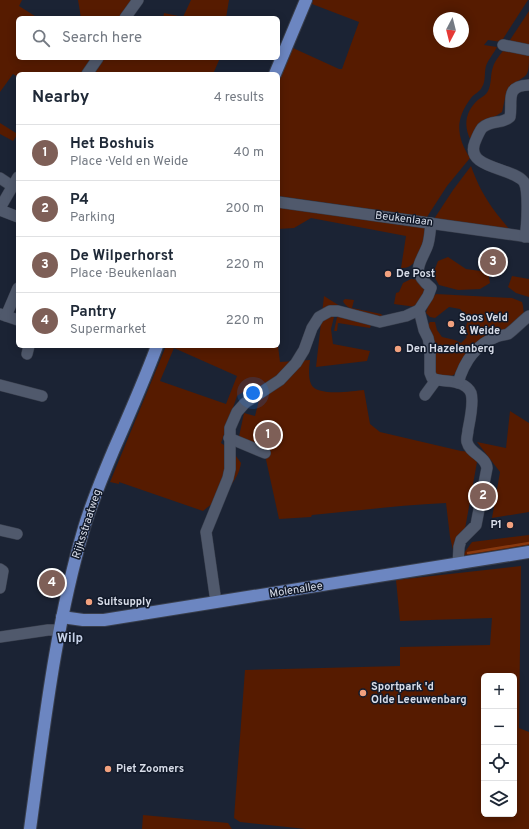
<!DOCTYPE html>
<html lang="en">
<head>
<meta charset="utf-8">
<style>
	:root { --surface:#fff; --page:#f2f2f3; --text:#1f2937; --muted:#747a83; --line:#e0e1e3; --accent:#7e5f57 }
	body { margin:0; font-family:Overpass,sans-serif; background:var(--page); color:var(--text) }
	.controls { position:absolute; right:12px; bottom:12px; display:grid; overflow:hidden; border-radius:6px; box-shadow:0 2px 10px #0003 }
	.controls button { width:36px; height:36px; display:grid; place-items:center; padding:0; border:0; border-bottom:1px solid var(--line); background:var(--surface); color:var(--text); font:20px sans-serif }
	.compass { position:absolute; left:433px; top:12px; width:36px; height:36px; border-radius:50%; background:var(--surface); box-shadow:0 2px 10px #0003; rotate:187deg }
	.you { position:absolute; left:253px; top:393px; width:14px; height:14px; margin:-10px; border:3px solid #fff; border-radius:50%; background:#1a73e8; box-shadow:0 0 0 6px #1a73e833 }
	.badge { display:grid; place-items:center; width:26px; height:26px; border-radius:50%; background:var(--accent); color:#fff; font-size:13px; font-weight:700 }
	.pin { position:absolute; translate:-50% -50%; border:2px solid #fff; box-shadow:0 1px 4px #0006 }
	.list { margin:0; padding:0; list-style:none }
	h2 { display:flex; justify-content:space-between; align-items:center; height:52px; margin:0; padding:0 16px; font-size:17px }
	h2 small { font-size:13px; font-weight:400; color:var(--muted) }
	.list li { display:grid; grid-template-columns:26px 1fr auto; gap:12px; align-items:center; box-sizing:border-box; height:56px; padding:0 16px; border-top:1px solid var(--line) }
	.list b { display:block; font-size:15px; white-space:nowrap }
	.list p { margin:0; font-size:13px; white-space:nowrap; color:var(--muted) }
	.list em { font-size:13px; font-style:normal; color:var(--muted) }
	.icon { flex:none; width:22px; height:22px; fill:none; stroke:currentColor; stroke-width:2; stroke-linecap:round; stroke-linejoin:round }
	.map { position:relative; flex:none; width:529px; height:829px; overflow:hidden }
	.search { position:absolute; background:var(--surface); box-shadow:0 2px 10px #0003; left:16px; top:16px; width:264px; height:44px; display:flex; align-items:center; gap:10px; box-sizing:border-box; padding:0 14px; border-radius:6px; color:var(--muted); font-size:15px }
	.panel { position:absolute; background:var(--surface); box-shadow:0 2px 10px #0003; left:16px; top:72px; width:264px; height:276px; border-radius:6px }
	.map>svg:first-child { display:block }
</style>
</head>
<body>
<div class="map">
<svg width="529" height="829" viewBox="0 0 529 829">
	<rect width="100%" height="100%" fill="#1b2334"/>
	<g fill="#561b00" fill-rule="evenodd">
		<polygon points="0,0 22,0 19,6 38,18 18,18 18,58 94,58 83,74 18,74 18,77 13,74 0,92"/>
		<polygon points="78,0 134,0 121,18 81,18"/>
		<polygon points="191,0 229,0 226,18 163,18 164,13 183,17"/>
		<path d="M313,0H528L501,42L488,40L484,45L497,47C494,53 488,60 486,66C484,73 486,81 482,87C480,92 474,94 471,98C455,119 456,136 470,158L447,186L427,217L278,196V83L293,48L339,69H342L359,22L312,4ZM439,18H463V42H439Z"/>
		<polygon points="529,11 529,47 508,43"/>
		<path d="M505,48L529,54C529,82 527,71 510,88C505,93 504,105 502,112L491,119L471,141C463,126 465,111 479,99C482,97 486,95 488,91C492,83 490,75 493,67C495,60 501,54 505,48Z"/>
		<polygon points="105,58 220,58 213,74 94,74"/>
		<polygon points="0,123 16,133 17,135 13,141 0,134"/>
		<path d="M471,166C481,194 492,209 512,232L434,219L453,190Z"/>
		<path d="M278,207L427,228C423,241 419,270 401,268L406,236L311,218L294,228L278,229Z"/>
		<polygon points="448,257 466,269 488,272 490,283 480,289 458,290 439,285 433,274 438,261"/>
		<polygon points="512,276 529,279 529,297 516,293 508,287"/>
		<path d="M411,279L421,280C426,293 426,297 416,307L394,304L396,293L399,292L403,283Z"/>
		<path d="M436,294L512,298L522,302L523,306L524,315L457,373L446,379L435,375L427,326L430,322H435L437,330L442,337L455,340L461,343L467,337L463,334L465,332L468,318L460,309L449,307L435,318L430,317L426,313C428,305 430,300 436,294Z"/>
		<polygon points="324,296 343,308 334,317 331,329 333,344 370,351 367,361 316,367"/>
		<path d="M345,299L354,300L352,308L381,314L385,318C374,317 347,312 343,301Z"/>
		<polygon points="344,315 371,325 370,328 338,323 337,331 334,331 337,317"/>
		<path d="M166,346H278L280,362L310,360C309,367 308,377 311,384C316,397 353,391 364,390L370,424L380,432L461,451L471,452L477,462L465,529L453,550L450,537L446,503C401,505 357,511 312,515L311,517L279,519L265,455H255L237,446L244,413L255,416L259,400V391L254,389L243,392L237,396L221,443L236,453V456L241,463C238,484 218,499 203,511L119,482V484L110,482ZM174,348L237,376L226,404L160,381Z"/>
		<polygon points="510,411 529,423 529,512 492,518 500,472 477,442 506,448"/>
		<polygon points="529,535 529,546 462,556 472,542"/>
		<path d="M521,566L519,728L529,732V829H306L240,822L234,818L245,670L400,666V647L490,645L492,618L400,621L396,580ZM484,676H514V814H484Z"/>
		<polygon points="143,815 228,823 232,829 142,829"/>
	</g>
	<g fill="none" stroke-linecap="round" stroke-linejoin="round">
		<polyline stroke="#88380e" stroke-width="2.5" points="468,553 529,543"/>
		<g stroke="#383e4c" stroke-width="12">
			<g id="minor">
				<polyline points="125,18 138,0"/>
				<polyline points="503,45 529,50"/>
				<polyline points="87,74 98,58"/>
				<polyline points="0,178 12,186"/>
				<polyline points="278,202 529,237"/>
				<polyline points="0,208 18,177"/>
				<polyline points="0,210 18,217"/>
				<path d="M431,223C430,230 430,240 427,247C419,266 411,271 431,288L428,296L419,310L424,330L428,338L430,347V373L432,378C440,382 450,380 459,383C464,385 469,388 471,393C474,402 470,420 468,430C468,434 466,438 467,442C470,454 486,456 487,468L476,525L461,540L459,547L458,564"/>
				<path d="M525,237C527,226 529,191 524,182C513,167 464,169 475,142C477,137 479,132 482,128C492,119 501,125 510,117C513,101 504,86 529,85"/>
				<polyline points="0,314 18,320"/>
				<polyline points="6,316 18,288"/>
				<polyline points="27,354 29,346"/>
				<path d="M458,383C464,362 475,345 496,337C499,336 504,335 508,334C515,329 522,321 529,316"/>
				<polyline points="0,385 42,396"/>
				<polyline points="425,395 436,380"/>
				<polyline points="229,438 265,453"/>
				<polyline points="0,530 17,534"/>
				<polyline points="0,569 3,571 0,588"/>
				<polyline points="216,602 206,532 228,478 230,469 230,428 237,412 245,403 280,380 296,363 304,350 312,328 319,317 330,311 338,311 380,322 406,316 419,310"/>
				<polyline points="0,637 48,630 60,630"/>
			</g>
		</g>
		<g stroke="#383e4c" stroke-width="14">
			<g id="major">
				<polyline points="275,74 306,0"/>
				<polyline points="62,617 83,620 104,620 529,552"/>
				<path d="M30,829C44,728 55,626 84,528C92,501 103,475 114,449C129,415 144,381 157,346"/>
			</g>
		</g>
		<use href="#minor" stroke="#50596c" stroke-width="11"/>
		<use href="#major" stroke="#6c86c1" stroke-width="12"/>
	</g>
	<g fill="#f2a17e" stroke="#121a2a" stroke-width="1.5">
		<circle cx="388" cy="274" r="4"/>
		<circle cx="451" cy="324" r="4"/>
		<circle cx="398" cy="349" r="4"/>
		<circle cx="510" cy="525" r="4"/>
		<circle cx="89" cy="602" r="4"/>
		<circle cx="363" cy="693" r="4"/>
		<circle cx="108" cy="769" r="4"/>
	</g>
	<g text-anchor="middle" dominant-baseline="central" stroke-width="3" stroke-linejoin="round" paint-order="stroke">
		<g font-size="11" fill="#d8dde9" stroke="#121a2a">
			<text transform="translate(404 219) rotate(7)">Beukenlaan</text>
			<text transform="translate(87 524) rotate(-72)">Rijksstraatweg</text>
			<text transform="translate(296 590) rotate(-9)">Molenallee</text>
		</g>
		<g font-size="11" font-weight="bold" fill="#d8dde9" stroke="#121a2a" text-anchor="start">
			<text x="396" y="274">De Post</text>
			<text x="459" y="318">Soos Veld<tspan x="459" dy="13">&amp; Weide</tspan></text>
			<text x="406" y="349">Den Hazelenberg</text>
			<text x="502" y="525" text-anchor="end">P1</text>
			<text x="97" y="602">Suitsupply</text>
			<text x="371" y="687">Sportpark 'd<tspan x="371" dy="13">Olde Leeuwenbarg</tspan></text>
			<text x="116" y="769">Piet Zoomers</text>
		</g>
		<g font-size="13" font-weight="bold" fill="#c5d0e6" stroke="#121a2a">
			<text x="70" y="639">Wilp</text>
		</g>
	</g>
</svg>
<div class="controls">
<button>+</button>
<button>−</button>
<button><svg class="icon" aria-label="locate" viewBox="0 0 24 24"><circle cx="12" cy="12" r="6"/><path d="M12 2v4M12 18v4M2 12h4M18 12h4"/></svg></button>
<button><svg class="icon" aria-label="layers" viewBox="0 0 24 24"><path d="M12 4l9 5-9 5-9-5zM3 14l9 5 9-5"/></svg></button>
</div>
<svg class="compass" viewBox="-18 -18 36 36"><path d="M0-13l5 13h-10z" fill="#e53935"/><path d="M0 13l5-13h-10z" fill="#747a83"/></svg>
<div class="you"></div>
<div class="pin badge" style="left:268px;top:435px">1</div>
<div class="pin badge" style="left:483px;top:496px">2</div>
<div class="pin badge" style="left:493px;top:262px">3</div>
<div class="pin badge" style="left:52px;top:583px">4</div>
<div class="search"><svg class="icon" aria-label="search" viewBox="0 0 24 24"><circle cx="10" cy="10" r="6"/><path d="M15 15l6 6"/></svg>Search here</div>
<section class="panel">
<h2>Nearby<small>4 results</small></h2>
<ul class="list">
<li><span class="badge">1</span><div><b>Het Boshuis</b><p>Place · Veld en Weide</p></div><em>40 m</em></li>
<li><span class="badge">2</span><div><b>P4</b><p>Parking</p></div><em>200 m</em></li>
<li><span class="badge">3</span><div><b>De Wilperhorst</b><p>Place · Beukenlaan</p></div><em>220 m</em></li>
<li><span class="badge">4</span><div><b>Pantry</b><p>Supermarket</p></div><em>220 m</em></li>
</ul>
</section>
</div>
</body>
</html>
